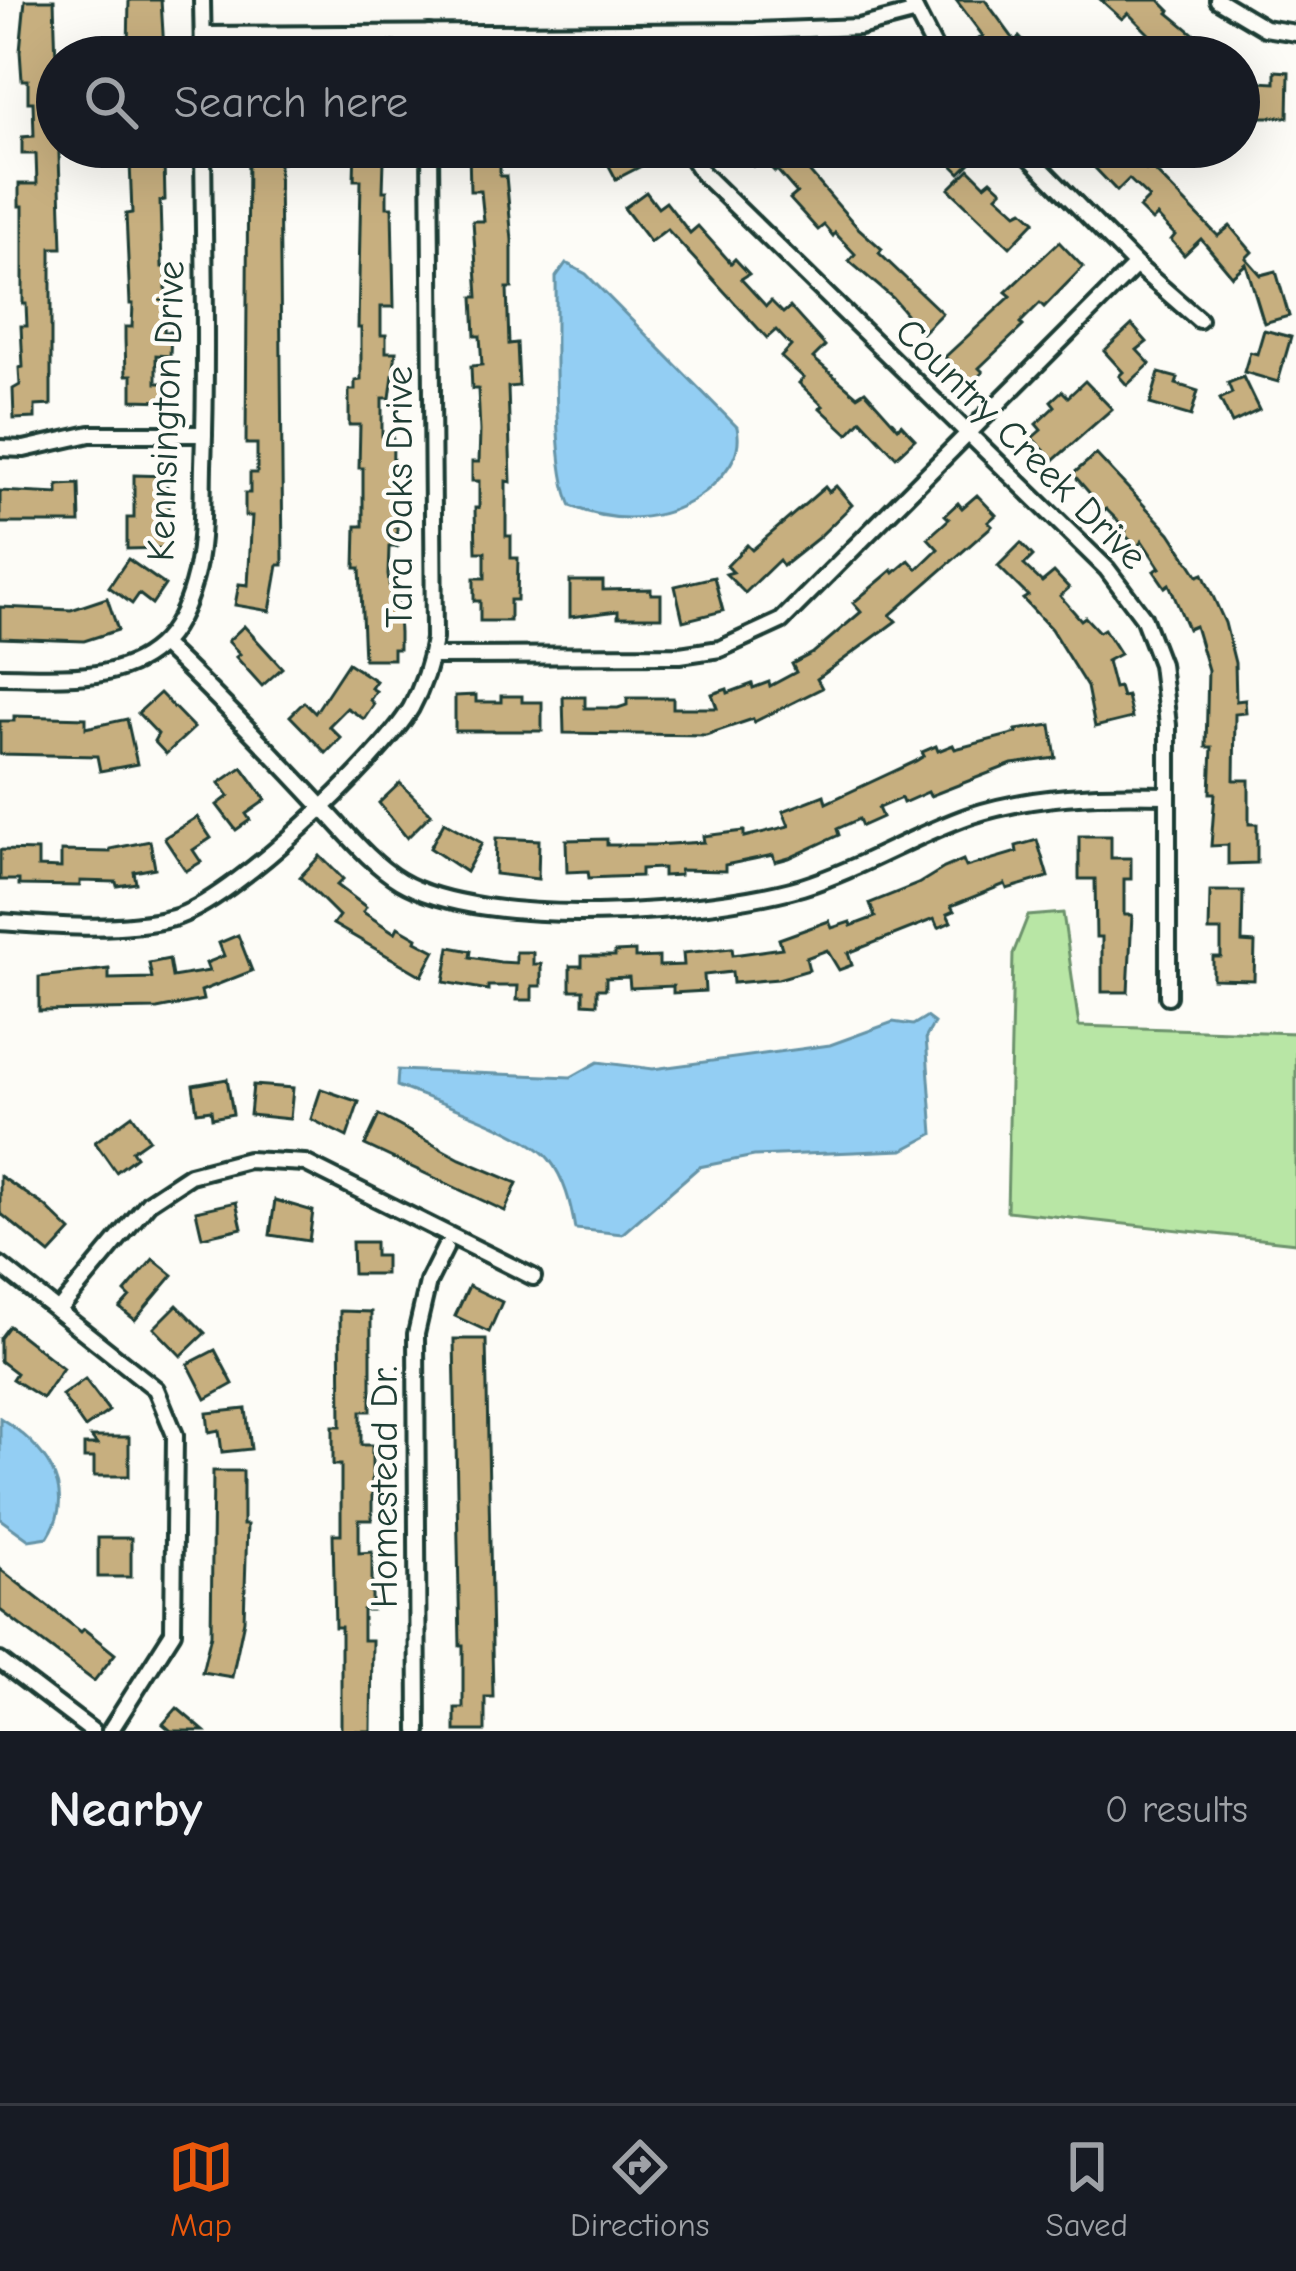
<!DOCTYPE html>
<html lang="en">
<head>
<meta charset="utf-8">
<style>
	:root { --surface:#171b24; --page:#242831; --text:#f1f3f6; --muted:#9ea1a6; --line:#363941; --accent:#ea580c }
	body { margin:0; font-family:"Comic Neue",sans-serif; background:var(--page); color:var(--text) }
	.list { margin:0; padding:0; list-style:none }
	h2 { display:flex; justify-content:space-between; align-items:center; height:156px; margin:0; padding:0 48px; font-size:51px }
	h2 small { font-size:39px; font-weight:400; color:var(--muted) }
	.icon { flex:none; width:66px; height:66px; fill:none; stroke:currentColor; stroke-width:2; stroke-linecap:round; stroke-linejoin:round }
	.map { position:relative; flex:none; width:1296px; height:1731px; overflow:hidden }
	.search { position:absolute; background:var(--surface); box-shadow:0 12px 48px #0002; left:36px; right:36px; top:36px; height:132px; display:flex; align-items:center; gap:30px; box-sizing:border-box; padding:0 42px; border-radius:66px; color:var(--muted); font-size:45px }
	.sheet { height:372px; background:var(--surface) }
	nav { display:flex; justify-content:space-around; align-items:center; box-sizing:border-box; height:168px; border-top:3px solid var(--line); background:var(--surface); font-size:33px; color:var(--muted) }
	nav a { display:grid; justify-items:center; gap:6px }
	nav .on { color:var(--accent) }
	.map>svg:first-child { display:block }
</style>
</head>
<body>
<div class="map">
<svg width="1296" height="1731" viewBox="0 0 1296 1731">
	<rect width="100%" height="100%" fill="#fdfcf7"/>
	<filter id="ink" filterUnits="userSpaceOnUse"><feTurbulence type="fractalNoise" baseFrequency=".00833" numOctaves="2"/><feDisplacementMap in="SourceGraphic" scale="24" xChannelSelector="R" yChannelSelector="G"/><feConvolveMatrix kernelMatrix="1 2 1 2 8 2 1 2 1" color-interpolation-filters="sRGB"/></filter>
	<g filter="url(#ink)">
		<polygon fill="#b8e6a5" stroke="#6c926c" stroke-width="3" points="1063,913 1079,1026 1296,1033 1296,1243 1007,1211 1013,954 1028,916"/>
		<g fill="#93cef3" stroke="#6594a7" stroke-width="3">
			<path d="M566,263L586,274L737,427C742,451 731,467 713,485C674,522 620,526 571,506C551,462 557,331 556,277Z"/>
			<path d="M926,1017L934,1023L926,1037L933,1134L903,1150L754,1156L699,1167L622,1234L575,1229C571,1205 565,1179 549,1159C526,1131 434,1101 397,1086L398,1070L571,1077L598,1062L653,1069L830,1045L893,1022L913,1025Z"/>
			<path d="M0,1418C42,1444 79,1488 48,1537L29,1540L0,1519Z"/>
		</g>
		<g fill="#c7af7f" stroke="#1f3d34" stroke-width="3">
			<polygon points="25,0 54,0 62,248 51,248 51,405 35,406 35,418 14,419 13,389 20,385 19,368 23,367 21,326 27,326 26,304 23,304 23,206 19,206 19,184 37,184 36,154 22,154 22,137 34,136 33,102 28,102 28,80 22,80 20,51"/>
			<polygon points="129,0 161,0 164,50 128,50"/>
			<polygon points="956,0 985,0 1015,41 1019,37 1038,57 999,57 992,49 986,53 977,40 983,36"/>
			<polygon points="1101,0 1159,0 1170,11 1168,13 1200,39 1193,46 1208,57 1172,57 1128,13 1122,19"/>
			<polygon points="1275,71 1289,72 1288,117 1260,117 1260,96 1239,91 1239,81 1275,83"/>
			<polygon points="248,147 282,147 283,163 279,163 283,565 278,565 270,611 235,605 239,584 248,585 252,516 245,516 245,493 250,493 250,473 257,473 257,444 246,444"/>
			<polygon points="355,147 393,147 393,160 384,160 383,191 387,191 387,207 392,207 394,307 381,307 381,335 386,335 386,352 396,352 390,398 382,398 382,436 393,436 392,527 397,527 397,547 389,547 388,575 391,597 397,597 399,633 399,649 393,649 393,659 364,659 360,568 355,568 356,526 363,526 363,468 359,468 360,425 349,425 349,390 355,390 355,381 361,380 361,328 358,328 361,180 354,180"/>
			<polygon points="599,147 634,147 643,165 616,179"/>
			<polygon points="735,147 788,147 857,227 882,249 879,253 942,313 922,333 893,298 849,261 855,254 835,233 833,236 824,225 818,230 800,210 790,199 797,193 777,170 775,172 761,158 753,166"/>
			<polygon points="934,147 968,147 977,156 960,173"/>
			<polygon points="1075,147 1123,147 1146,170 1150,166 1218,236 1230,226 1252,252 1246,258 1261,275 1276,271 1289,316 1264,323 1246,264 1232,276 1201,239 1184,255 1171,240 1175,235 1157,216 1152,221 1139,208 1149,198 1129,179 1117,191"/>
			<polygon points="500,148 500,176 506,176 512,240 512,288 507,288 509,344 517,343 519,386 508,387 511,482 506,481 506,536 511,536 511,558 518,558 517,600 510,600 510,621 480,621 480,601 474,601 474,578 485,578 485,552 476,552 475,508 479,508 479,481 472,481 472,462 479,462 480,431 478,389 472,389 471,366 482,365 480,336 475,336 473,297 478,297 473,221 484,221 481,191 470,191 469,149"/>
			<polygon points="164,161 165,200 160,201 162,267 167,267 164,332 171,332 170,356 156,355 156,383 168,383 168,401 132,400 132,375 126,375 125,339 125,327 132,327 133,304 130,304 126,214 132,213 130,162"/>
			<polygon points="969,169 985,185 991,180 1002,190 997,195 1017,213 1023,210 1035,221 1010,247 949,189"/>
			<polygon points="646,192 658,208 666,202 690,233 698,226 731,263 735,259 749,274 741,279 766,306 771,301 783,313 790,307 825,346 813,358 857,396 865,391 898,428 901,424 915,439 896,457 861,420 848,434 820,408 823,406 799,383 804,378 781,357 791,346 776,330 767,338 667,229 650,242 624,208"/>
			<polygon points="1059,242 1083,267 1044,307 1040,303 1020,323 1023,326 979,368 983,372 971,384 945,357 1011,296 1006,292"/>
			<polygon points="1132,325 1147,342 1137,350 1150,364 1127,385 1119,376 1123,372 1104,351"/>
			<polygon points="1264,330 1291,337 1278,382 1244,372 1250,352 1257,354"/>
			<polygon points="1159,373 1178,378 1176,384 1198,391 1191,416 1150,404"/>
			<polygon points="1243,377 1259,410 1232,423 1220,399 1232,393 1228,383"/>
			<polygon points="1085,381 1112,409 1054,460 1032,438 1041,430 1036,424 1055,406 1051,401 1062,391 1068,397"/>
			<polygon points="1096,454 1170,533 1198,576 1203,574 1225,623 1235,663 1236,701 1245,700 1246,713 1235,714 1234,780 1249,780 1249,824 1257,824 1257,863 1228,864 1228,845 1211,846 1215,793 1210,793 1212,747 1206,747 1208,670 1195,626 1188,629 1169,584 1165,587 1154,571 1160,568 1142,541 1137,547 1125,535 1126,529 1106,509 1100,514 1088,499 1092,496 1073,474"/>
			<polygon points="134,475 166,476 169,512 165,512 166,548 127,549 127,518 134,518"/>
			<polygon points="79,484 80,523 0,523 0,491 58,494 58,485"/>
			<polygon points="836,486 852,505 818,538 783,566 779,560 745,593 726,574 733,572 727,566 747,545 752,550 825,487 829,492"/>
			<polygon points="977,495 996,515 988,522 992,526 890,615 896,621 817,679 822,688 754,722 753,719 706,735 564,733 563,697 585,697 585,708 618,708 627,705 627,698 673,698 673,708 717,708 712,694 727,689 728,693 752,684 753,688 769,682 770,686 796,672 792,664 813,653 861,612 853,603 892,570 894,573 909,560 917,569 938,549 928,538 949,519 945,515 958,503 962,508"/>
			<polygon points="1021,543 1033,556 1024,565 1042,582 1054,572 1069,588 1060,596 1081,620 1085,617 1099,632 1104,629 1120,654 1107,661 1114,688 1119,687 1122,697 1127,696 1132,718 1095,727 1087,687 1051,629 1023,599 1028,596 998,566"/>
			<polygon points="128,559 165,585 152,604 139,594 132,604 109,587"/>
			<polygon points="714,577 723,611 683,621 675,586"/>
			<polygon points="570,581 603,581 603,590 651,589 651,594 661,594 661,617 618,617 618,611 570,617"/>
			<polygon points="107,598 118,630 84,641 0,638 0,607 71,610"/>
			<polygon points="244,626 282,668 262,686 236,657 240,654 228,641"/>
			<polygon points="348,663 376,681 371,688 376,691 370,700 374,704 364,719 347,708 329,726 341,738 326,753 290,716 304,702 315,713"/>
			<polygon points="160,693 194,728 166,754 154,741 158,734 138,713"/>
			<polygon points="476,695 476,702 501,702 501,696 522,696 522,702 542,702 542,731 455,731 455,696"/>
			<polygon points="14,716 86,718 86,728 127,719 137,764 100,771 97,756 0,754 0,721 14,721"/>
			<polygon points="1051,725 1056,758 1012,764 930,796 928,792 903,803 901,798 878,808 882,817 862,826 859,819 837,829 839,835 789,858 775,862 773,855 725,865 725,871 680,870 680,875 663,876 663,868 641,869 641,876 612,877 589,878 588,871 567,872 566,840 607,839 607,845 653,845 704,842 703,836 744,831 744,837 789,826 783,811 824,795 826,803 916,761 924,756 922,752 936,746 938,751 953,745 955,749 1017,733 1016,730"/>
			<polygon points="242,767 266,800 246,814 250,820 236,830 217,805 229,796 219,783"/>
			<polygon points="400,783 431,814 407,838 379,803"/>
			<polygon points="197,817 211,838 193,850 201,862 186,871 164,838"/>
			<polygon points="444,822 482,843 466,872 430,848"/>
			<polygon points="1079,836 1111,836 1111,858 1131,858 1131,879 1124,879 1124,915 1132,915 1128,992 1102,992 1102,937 1096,937 1095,879 1079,879"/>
			<polygon points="496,838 539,840 538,879 495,874"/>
			<polygon points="1037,840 1048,877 1007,889 1005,884 951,906 954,911 947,914 951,922 938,928 934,919 848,953 852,965 839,970 827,950 806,958 809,970 778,979 733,983 732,972 704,975 705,991 673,993 673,986 630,988 629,977 606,978 606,989 597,989 597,1004 583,1003 583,990 570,990 570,966 582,966 582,956 615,956 615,952 635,951 635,958 659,957 659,966 684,965 683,953 732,948 733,955 782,948 779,939 829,921 832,928 850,922 851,926 875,917 870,903 918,884 944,868 963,860 966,867 1017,852 1016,846"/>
			<polygon points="150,841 155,868 134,872 136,883 117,886 116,882 80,881 80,886 19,885 19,880 0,880 0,850 38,851 38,867 61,868 61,851 110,852 110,849"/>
			<polygon points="320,856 343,879 337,885 366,907 363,912 395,933 398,927 417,938 416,941 435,951 422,976 333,924 339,916 300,877"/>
			<polygon points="1210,891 1243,891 1242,942 1255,943 1254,980 1213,979 1213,957 1221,957 1221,931 1209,931"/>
			<polygon points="238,935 252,971 201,991 203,1000 157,1009 39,1011 39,977 109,969 109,979 152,978 149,963 169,959 172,977 209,971 206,963 224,956 219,943"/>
			<polygon points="450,947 471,951 470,957 500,962 516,963 516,952 533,952 533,964 541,964 541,986 532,986 532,1000 517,1000 518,986 488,986 488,990 444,982"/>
			<polygon points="227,1079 233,1114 212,1118 211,1110 197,1112 193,1085"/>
			<polygon points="253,1085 293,1088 290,1119 250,1115"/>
			<polygon points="321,1089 359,1102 347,1137 311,1119"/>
			<polygon points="132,1115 149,1139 132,1151 136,1157 116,1172 95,1142"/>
			<polygon points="379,1115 460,1159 517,1183 505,1211 365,1145"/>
			<polygon points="0,1176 45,1206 71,1231 50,1254 0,1213"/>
			<polygon points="275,1200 313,1211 309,1241 270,1235"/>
			<polygon points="236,1202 242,1228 202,1237 196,1211"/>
			<polygon points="352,1242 375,1242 375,1256 385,1256 385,1274 353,1274"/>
			<polygon points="153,1259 173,1275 135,1320 120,1308 130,1297 125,1292"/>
			<polygon points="469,1286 502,1302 489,1332 455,1316"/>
			<polygon points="177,1305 205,1333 181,1356 154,1328"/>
			<polygon points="340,1311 371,1312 371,1411 361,1411 361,1445 372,1445 372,1520 359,1520 359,1553 372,1552 372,1610 363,1610 363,1640 372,1640 371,1731 341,1731 341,1627 335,1627 333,1534 341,1534 341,1465 333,1465 333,1426 341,1426"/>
			<polygon points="9,1326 63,1368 42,1398 12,1379 16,1373 0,1361 0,1338"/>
			<polygon points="454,1339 486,1339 493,1697 485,1697 485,1731 455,1731 455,1708 463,1708 463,1646 460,1646"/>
			<polygon points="215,1350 233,1384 206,1399 188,1364"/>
			<polygon points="85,1379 109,1411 85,1428 62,1395"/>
			<polygon points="246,1409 251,1449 222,1452 219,1430 209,1432 207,1413"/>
			<polygon points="91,1437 129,1437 129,1476 94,1476 94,1458 84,1458 84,1445 97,1445"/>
			<polygon points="213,1471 243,1471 243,1525 247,1525 244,1620 232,1677 202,1672 211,1634"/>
			<rect x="98" y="1538" width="33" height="39"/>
			<polygon points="0,1569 81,1632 84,1629 115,1654 94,1681 0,1610"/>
			<polygon points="177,1708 204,1731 171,1731 163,1724"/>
		</g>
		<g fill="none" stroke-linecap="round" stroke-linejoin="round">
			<g stroke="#1f3d34" stroke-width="22">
				<g id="minor">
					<polyline points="202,0 203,57"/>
					<polyline points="910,0 939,57"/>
					<polyline points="1218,0 1265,28 1296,33"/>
					<polyline points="658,32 660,57"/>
					<polyline points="429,33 429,57"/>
					<polyline points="203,35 755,31 859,27 913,13"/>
					<polyline points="685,147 703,174 1107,569 1143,617 1161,664 1168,725 1168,996"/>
					<polyline points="1020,147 1136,265 1199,320"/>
					<polyline points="0,448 24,449 90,434 204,434"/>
					<path d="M162,644C217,696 270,751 321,806C346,832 369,862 400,881C484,931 709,914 802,887C860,869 912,836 969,816C1033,795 1101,793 1167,795"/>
					<polyline points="431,656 680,655 720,649 781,621 1136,265"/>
					<path d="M0,676C51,676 116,685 158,647C175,632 187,606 193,584C204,547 202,505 203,466C207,360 204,253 203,147"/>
					<path d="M0,922C55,926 119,932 173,918C231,902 379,761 411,708C423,686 430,664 434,639L430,147"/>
					<polyline points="0,1265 156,1389 175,1435 173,1632 110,1731"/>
					<polyline points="58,1311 149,1202 190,1175 248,1160 305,1163 533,1277"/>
					<polyline points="0,1661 92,1731"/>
					<polyline points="418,1731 416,1334 428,1282 445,1248"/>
				</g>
			</g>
			<use href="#minor" stroke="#fdfcf7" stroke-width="14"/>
		</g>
	</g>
	<g text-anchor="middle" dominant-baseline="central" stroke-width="9" stroke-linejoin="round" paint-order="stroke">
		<g font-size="39" fill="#1f3d34" stroke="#fdfcf7">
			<text transform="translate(166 411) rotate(-88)">Kennsington Drive</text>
			<text transform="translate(1021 444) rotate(45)">Country Creek Drive</text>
			<text transform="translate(399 497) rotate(-90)">Tara Oaks Drive</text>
			<text transform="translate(384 1487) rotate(-90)">Homestead Dr.</text>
		</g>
	</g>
</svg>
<div class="search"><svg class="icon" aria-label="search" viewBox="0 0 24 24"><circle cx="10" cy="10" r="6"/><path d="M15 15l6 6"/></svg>Search here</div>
</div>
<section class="sheet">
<h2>Nearby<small>0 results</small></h2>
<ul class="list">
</ul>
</section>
<nav>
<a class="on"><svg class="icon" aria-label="map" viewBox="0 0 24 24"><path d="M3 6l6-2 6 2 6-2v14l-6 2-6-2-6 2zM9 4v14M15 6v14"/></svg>Map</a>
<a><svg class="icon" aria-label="directions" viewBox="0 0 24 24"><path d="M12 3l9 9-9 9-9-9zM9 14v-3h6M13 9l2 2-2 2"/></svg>Directions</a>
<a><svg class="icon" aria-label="saved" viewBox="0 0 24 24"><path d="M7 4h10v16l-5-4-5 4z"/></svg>Saved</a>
</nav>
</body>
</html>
